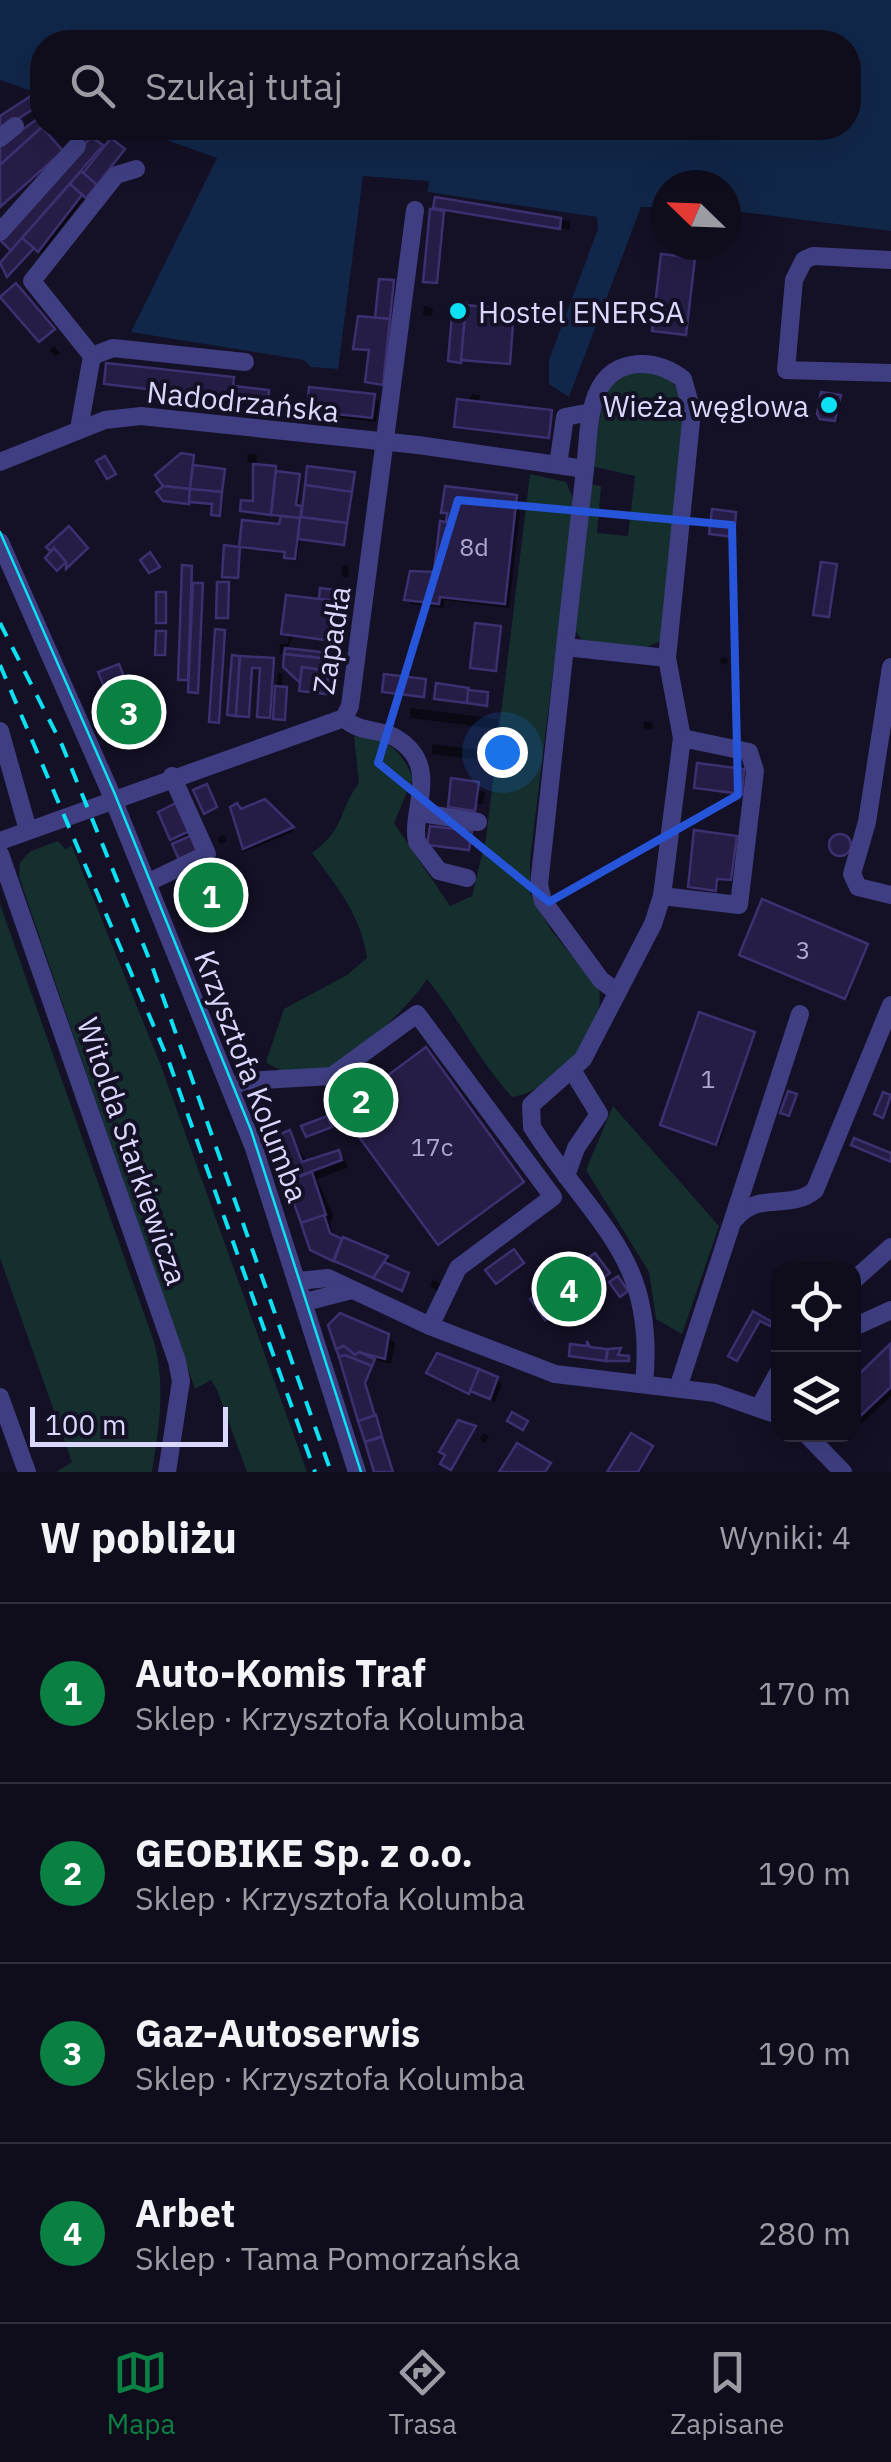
<!DOCTYPE html>
<html lang="pl">
<head>
<meta charset="utf-8">
<style>
	:root { --surface:#0f0c1c; --page:#1d1a29; --text:#f1f3f6; --muted:#9b9ba3; --line:#2f2c3b; --accent:#0b8043 }
	body { margin:0; font-family:"IBM Plex Sans",sans-serif; background:var(--page); color:var(--text) }
	.controls { position:absolute; right:30px; bottom:30px; display:grid; overflow:hidden; border-radius:20px; box-shadow:0 10px 40px #0002 }
	.controls button { width:90px; height:90px; display:grid; place-items:center; padding:0; border:0; border-bottom:2px solid var(--line); background:var(--surface); color:var(--text); font:50px sans-serif }
	.compass { position:absolute; left:651px; top:170px; width:90px; height:90px; border-radius:50%; background:var(--surface); box-shadow:0 10px 40px #0002; rotate:293deg }
	.scale { position:absolute; left:30px; bottom:25px; width:198px; box-sizing:border-box; padding-left:10px; border:5px solid #dad7fd; border-top:0; font-size:28px; line-height:35px; white-space:nowrap; color:#dad7fd; -webkit-text-stroke:8px #141025; paint-order:stroke }
	.you { position:absolute; left:502px; top:752px; width:35px; height:35px; margin:-25px; border:8px solid #fff; border-radius:50%; background:#1a73e8; box-shadow:0 0 0 15px #1a73e833 }
	.badge { display:grid; place-items:center; width:65px; height:65px; border-radius:50%; background:var(--accent); color:#fff; font-size:32px; font-weight:700 }
	.pin { position:absolute; translate:-50% -50%; border:5px solid #fff; box-shadow:0 2px 10px #0006 }
	.list { margin:0; padding:0; list-style:none }
	h2 { display:flex; justify-content:space-between; align-items:center; height:130px; margin:0; padding:0 40px; font-size:42px }
	h2 small { font-size:32px; font-weight:400; color:var(--muted) }
	.list li { display:grid; grid-template-columns:65px 1fr auto; gap:30px; align-items:center; box-sizing:border-box; height:180px; padding:0 40px; border-top:2px solid var(--line) }
	.list b { display:block; font-size:38px; white-space:nowrap }
	.list p { margin:0; font-size:32px; white-space:nowrap; color:var(--muted) }
	.list em { font-size:32px; font-style:normal; color:var(--muted) }
	.icon { flex:none; width:55px; height:55px; fill:none; stroke:currentColor; stroke-width:2; stroke-linecap:round; stroke-linejoin:round }
	.map { position:relative; flex:none; width:891px; height:1472px; overflow:hidden }
	.search { position:absolute; background:var(--surface); box-shadow:0 10px 40px #0002; left:30px; right:30px; top:30px; height:110px; display:flex; align-items:center; gap:25px; box-sizing:border-box; padding:0 35px; border-radius:40px; color:var(--muted); font-size:38px }
	.sheet { height:850px; background:var(--surface) }
	nav { display:flex; justify-content:space-around; align-items:center; box-sizing:border-box; height:140px; border-top:2px solid var(--line); background:var(--surface); font-size:28px; color:var(--muted) }
	nav a { display:grid; justify-items:center; gap:5px }
	nav .on { color:var(--accent) }
	.map>svg:first-child { display:block }
</style>
</head>
<body>
<div class="map">
<svg width="891" height="1472" viewBox="0 0 891 1472">
	<rect width="100%" height="100%" fill="#141025"/>
	<g fill="#142f2e">
		<polygon points="629,370 664,373 685,398 661,641 642,649 583,641 573,628 589,484 601,486 597,533 628,536 635,476 591,466 605,390"/>
		<path d="M530,474L566,482L574,500L530,860V893L551,930L599,989C607,1032 554,1091 512,1097C479,1061 458,1017 427,979C413,1003 350,1063 324,1073C303,1082 283,1073 266,1062L284,1009L347,975L367,958C362,917 336,885 312,853C346,828 337,813 359,783L354,736C388,740 399,746 413,778L394,823L450,906L472,896L486,838Z"/>
		<polygon points="58,841 65,849 72,846 161,1066 307,1472 247,1472 217,1390 211,1380 195,1389 19,877 20,862 31,851"/>
		<path d="M0,904L154,1342C166,1387 159,1427 152,1472H56L72,1462L0,1258Z"/>
		<polygon points="613,1106 719,1226 682,1334 656,1319 649,1272 586,1170"/>
	</g>
	<polygon fill="#112749" points="0,0 891,0 891,231 726,210 726,185 666,185 666,207 641,207 569,397 549,384 549,360 598,229 597,217 428,192 429,181 363,176 338,369 311,367 304,360 131,332 217,158 133,128 848,128 848,42 42,42 42,95 0,80"/>
	<g fill="#0007">
		<polygon points="92,141 77,172 83,177 111,142 124,152 87,197 78,189 76,192 83,200 42,253 36,247 9,276 0,266"/>
		<polygon points="437,200 570,221 570,230 444,209 437,282 432,210"/>
		<polygon points="424,306 433,308 432,316 423,315"/>
		<polygon points="54,346 60,353 55,356 50,350"/>
		<polygon points="472,394 480,395 478,404 551,412 551,439 459,429 456,426"/>
		<polygon points="374,397 379,402 376,422 314,415 309,410"/>
		<polygon points="840,398 838,423 825,421 822,418"/>
		<polygon points="248,454 257,455 256,467 301,479 298,508 304,511 354,475 344,544 300,539 297,561 290,560 287,554 244,549 241,546 283,525 284,517 242,510 255,504 255,464 247,462"/>
		<polygon points="193,458 195,468 224,472 222,517 214,514 215,506 194,504 189,499 166,501"/>
		<polygon points="516,497 521,502 509,608 444,600 444,608 411,604 407,599 437,574 448,525 444,512"/>
		<polygon points="342,565 349,566 348,578 342,576"/>
		<polygon points="191,568 191,585 202,586 191,680 181,680"/>
		<polygon points="322,591 337,593 330,627 294,635 286,651 330,656 326,693 303,691 303,682 286,655 279,654 280,644 288,644 289,635 321,602"/>
		<polygon points="721,657 728,659 727,665 720,663"/>
		<polygon points="278,673 282,674 282,689 287,690 285,719 275,718"/>
		<polygon points="410,708 498,719 498,729 410,718"/>
		<polygon points="644,721 653,723 652,730 643,728"/>
		<polygon points="432,744 494,752 494,762 432,754"/>
		<polygon points="477,790 485,792 483,804 476,804"/>
		<polygon points="264,802 294,831 242,853 247,844 240,812"/>
		<polygon points="161,813 189,833 186,840 175,844 179,836 172,838"/>
		<polygon points="224,835 227,841 220,844 217,838"/>
		<polygon points="833,837 852,843 853,859 829,847"/>
		<polygon points="736,839 733,882 719,880 718,893 693,889 690,886"/>
		<polygon points="866,946 848,1000 744,957"/>
		<polygon points="754,1034 719,1146 665,1127 663,1124"/>
		<polygon points="290,1133 308,1164 338,1153 345,1160 348,1167 317,1179 333,1215 330,1224 335,1238 387,1258 391,1262 388,1267 408,1276 402,1290 340,1266 313,1249 274,1139"/>
		<polygon points="433,1279 445,1287 442,1294 430,1286"/>
		<polygon points="387,1336 395,1343 391,1364 375,1360 365,1385 392,1472 377,1472 338,1348"/>
		<polygon points="890,1348 891,1396 854,1431 854,1383"/>
		<polygon points="432,1375 497,1379 502,1384 495,1402"/>
		<polygon points="483,1433 489,1436 485,1443 480,1439"/>
		<polygon points="651,1448 641,1472 610,1472"/>
	</g>
	<g fill="#251d45" stroke="#3c3070" stroke-width="2.5">
		<polygon points="34,94 42,103 0,131 0,116"/>
		<polygon points="37,119 42,127 0,165 0,146"/>
		<polygon points="42,127 63,151 0,207 0,165"/>
		<polygon points="91,137 103,145 11,251 0,240"/>
		<polygon points="111,138 125,149 97,185 83,173"/>
		<polygon points="81,171 97,185 86,198 70,184"/>
		<polygon points="70,184 82,195 38,252 22,238"/>
		<polygon points="435,197 561,218 560,229 433,208"/>
		<polygon points="430,209 444,211 437,283 423,282"/>
		<polygon points="22,238 34,248 7,277 0,263"/>
		<polygon points="661,254 695,258 686,335 652,331"/>
		<polygon points="379,279 394,280 390,319 375,318"/>
		<polygon points="16,283 55,329 39,342 0,297"/>
		<polygon points="453,302 466,303 461,363 448,361"/>
		<polygon points="466,305 514,310 510,364 461,360"/>
		<polygon points="358,316 390,319 383,385 365,382 369,350 353,349"/>
		<polygon points="106,363 234,377 232,399 104,384"/>
		<polygon points="234,386 269,390 268,403 232,399"/>
		<polygon points="309,387 375,394 372,418 307,411"/>
		<polygon points="821,392 841,395 835,421 820,419 817,414"/>
		<polygon points="457,399 552,410 549,438 454,427"/>
		<polygon points="181,453 194,455 190,489 163,486 155,475"/>
		<polygon points="105,456 116,474 107,479 96,461"/>
		<polygon points="253,464 276,466 271,515 240,511 241,500 253,501"/>
		<polygon points="193,465 225,469 222,492 190,489"/>
		<polygon points="307,466 355,472 352,492 305,485"/>
		<polygon points="276,471 300,474 296,505 302,506 300,518 271,515"/>
		<polygon points="305,485 352,492 347,523 301,517"/>
		<polygon points="163,486 190,489 189,504 163,501 156,492"/>
		<polygon points="445,486 517,495 505,604 440,597 439,604 404,600 410,571 434,572 440,521 446,522 447,513 441,513"/>
		<polygon points="190,489 222,492 220,516 211,515 212,504 189,502"/>
		<polygon points="712,509 736,512 734,537 709,534"/>
		<polygon points="281,516 300,518 295,559 284,558 285,552 239,547 242,520 279,524"/>
		<polygon points="300,517 347,523 344,545 298,539"/>
		<polygon points="69,526 88,548 66,569 66,562 54,548 51,552 46,547"/>
		<polygon points="224,545 240,547 238,578 222,577"/>
		<polygon points="54,548 66,562 57,571 45,558"/>
		<polygon points="150,552 160,567 149,573 140,560"/>
		<polygon points="821,562 837,564 829,617 813,615"/>
		<polygon points="182,565 192,566 188,680 178,680"/>
		<polygon points="217,582 229,582 228,618 216,618"/>
		<polygon points="193,583 203,583 198,693 188,692"/>
		<polygon points="320,588 337,590 336,601 319,599"/>
		<rect x="156" y="592" width="10" height="31"/>
		<polygon points="286,595 336,601 331,625 342,626 340,642 281,634"/>
		<polygon points="475,623 501,626 496,671 470,668"/>
		<polygon points="215,629 225,630 219,723 209,722"/>
		<polygon points="156,631 166,631 165,655 155,655"/>
		<polygon points="285,648 331,653 330,659 284,654"/>
		<polygon points="284,654 330,659 329,671 302,667 300,683 283,667"/>
		<polygon points="232,655 240,656 236,716 227,715"/>
		<polygon points="240,656 274,658 270,718 257,717 260,668 252,668 249,717 236,716"/>
		<polygon points="119,664 130,692 119,696 136,738 126,742 98,672"/>
		<polygon points="302,667 329,671 326,694 299,691"/>
		<polygon points="384,674 426,679 424,697 382,692"/>
		<polygon points="436,683 469,688 467,703 434,699"/>
		<polygon points="275,686 287,687 285,720 273,719"/>
		<polygon points="468,690 488,692 487,706 467,703"/>
		<polygon points="130,692 147,733 136,738 119,696"/>
		<polygon points="697,763 744,769 742,794 694,788"/>
		<polygon points="451,778 479,782 475,811 448,807"/>
		<polygon points="207,784 217,807 204,814 193,790"/>
		<polygon points="265,799 294,827 243,849 230,807 237,803 241,809"/>
		<polygon points="178,802 190,831 170,840 158,812"/>
		<polygon points="430,826 472,831 469,850 427,845"/>
		<polygon points="694,830 737,836 731,880 717,879 716,891 688,887"/>
		<circle cx="840" cy="845" r="11"/>
		<polygon points="192,835 199,853 180,862 172,844"/>
		<polygon points="222,884 226,894 215,899 218,905 211,908 203,892"/>
		<polygon points="762,899 868,944 845,999 739,955"/>
		<polygon points="699,1012 755,1032 716,1145 660,1125"/>
		<polygon points="426,1047 524,1182 438,1245 340,1111"/>
		<polygon points="788,1091 797,1094 789,1116 780,1113"/>
		<polygon points="883,1092 891,1095 883,1118 874,1114"/>
		<polygon points="327,1116 332,1127 306,1137 301,1126"/>
		<polygon points="290,1130 302,1162 339,1150 342,1160 286,1181 271,1138"/>
		<polygon points="854,1138 891,1153 891,1162 851,1145"/>
		<polygon points="312,1172 326,1215 301,1223 286,1181"/>
		<polygon points="324,1215 330,1233 342,1239 333,1261 310,1250 301,1223"/>
		<polygon points="343,1237 388,1256 373,1278 334,1261"/>
		<polygon points="514,1249 524,1263 496,1284 485,1270"/>
		<polygon points="595,1253 610,1273 545,1320 530,1299"/>
		<polygon points="384,1262 409,1273 402,1291 373,1278"/>
		<polygon points="618,1276 628,1291 620,1297 609,1282"/>
		<polygon points="753,1311 772,1322 770,1326 760,1321 737,1361 728,1356"/>
		<polygon points="340,1313 389,1334 385,1359 359,1352 355,1355 344,1346 336,1349 328,1325"/>
		<polygon points="587,1341 590,1347 607,1349 606,1361 569,1356 570,1344 587,1346"/>
		<polygon points="890,1344 891,1387 854,1422 854,1379"/>
		<polygon points="344,1346 355,1355 359,1352 375,1359 372,1366 339,1357 336,1349"/>
		<polygon points="621,1348 618,1355 629,1356 629,1361 606,1361 608,1349"/>
		<polygon points="437,1353 479,1369 469,1394 426,1373"/>
		<polygon points="345,1355 372,1366 365,1383 375,1416 358,1421 339,1357"/>
		<polygon points="479,1369 498,1377 490,1399 470,1391"/>
		<polygon points="512,1412 528,1421 523,1430 507,1421"/>
		<polygon points="376,1415 382,1436 365,1442 358,1421"/>
		<polygon points="458,1420 476,1426 451,1470 440,1464 445,1455 439,1452"/>
		<polygon points="631,1433 653,1446 638,1472 607,1472"/>
		<polygon points="382,1437 393,1472 374,1472 365,1442"/>
		<polygon points="517,1443 551,1463 545,1472 499,1472"/>
	</g>
	<g fill="none" stroke-linecap="round" stroke-linejoin="round">
		<g stroke="#3f3e82" stroke-width="18">
			<polyline points="0,138 15,126"/>
			<polyline points="0,232 77,146"/>
			<polyline points="891,260 813,256 804,260 794,280 786,370 891,373"/>
			<polyline points="92,356 113,348 245,362"/>
			<polyline points="79,429 92,356 32,281 116,175 136,169"/>
			<polyline points="0,462 105,420 141,416 418,445 585,469 565,647 667,658"/>
			<polyline points="558,465 565,417 591,412"/>
			<path d="M585,469C590,430 585,368 638,364C655,363 669,368 683,379L692,411L667,658L682,738"/>
			<polyline points="0,542 109,789 254,1148 357,1472"/>
			<polyline points="565,647 539,885 543,901 601,980 617,992"/>
			<polyline points="891,667 867,822 852,874 858,887 891,895"/>
			<path d="M344,718C360,734 377,727 396,738C442,766 410,809 417,842L439,871L467,878"/>
			<polyline points="0,731 28,830"/>
			<polyline points="421,813 478,822"/>
			<polyline points="0,841 344,718 350,706 415,210"/>
			<polyline points="0,854 177,1361 181,1381 167,1472"/>
			<polyline points="147,883 207,854 172,776"/>
			<polyline points="230,1087 245,1081 332,1076 417,1014 553,1197 458,1268 430,1326"/>
			<polyline points="566,1176 576,1148 599,1114 572,1070"/>
			<path d="M736,1218C758,1191 791,1211 815,1190L891,1005"/>
			<polyline points="854,1280 891,1247"/>
			<polyline points="298,1281 328,1278 430,1326 555,1374 715,1393 778,1415"/>
			<polyline points="305,1302 352,1290"/>
			<polyline points="854,1327 891,1310"/>
			<path d="M644,1384C657,1256 594,1225 532,1127L531,1105L583,1059L653,924L662,896L682,738L749,752L755,771L739,905L662,896"/>
			<polyline points="678,1388 800,1014"/>
			<polyline points="0,1397 27,1472"/>
			<polyline points="760,1406 778,1373"/>
			<polyline points="806,1434 843,1472"/>
		</g>
		<polyline stroke="#0de0f3" stroke-width="2.5" points="0,532 114,792 251,1130 361,1472"/>
		<g stroke="#0de0f3" stroke-width="4" stroke-dasharray="15 12" stroke-linecap="butt">
			<polyline points="0,623 62,745 152,966 331,1472"/>
			<polyline points="0,665 169,1062 315,1472"/>
		</g>
	</g>
	<path fill="none" stroke="#2655da" stroke-width="8" stroke-linejoin="round" d="M458,500L732,525L738,795L549,902L378,763Z"/>
	<g fill="#0de0f3" stroke="#141025" stroke-width="4">
		<circle cx="458" cy="311" r="10"/>
		<circle cx="829" cy="405" r="10"/>
	</g>
	<g text-anchor="middle" dominant-baseline="central" stroke-width="8" stroke-linejoin="round" paint-order="stroke">
		<g font-size="25" fill="#ada8cf">
			<text x="474" y="546">8d</text>
			<text x="803" y="949">3</text>
			<text x="708" y="1078">1</text>
			<text x="432" y="1146">17c</text>
		</g>
		<g font-size="30" fill="#dad7fd" stroke="#141025" text-anchor="start">
			<text x="478" y="311">Hostel ENERSA</text>
			<text x="809" y="405" text-anchor="end">Wieża węglowa</text>
		</g>
		<g font-size="30" fill="#dad7fd" stroke="#141025">
			<text transform="translate(243 401) rotate(6)">Nadodrzańska</text>
			<text transform="translate(331 640) rotate(-81)">Zapadła</text>
			<text transform="translate(252 1076) rotate(69)">Krzysztofa Kolumba</text>
			<text transform="translate(133 1151) rotate(71)">Witolda Starkiewicza</text>
		</g>
	</g>
</svg>
<div class="controls">
<button><svg class="icon" aria-label="locate" viewBox="0 0 24 24"><circle cx="12" cy="12" r="6"/><path d="M12 2v4M12 18v4M2 12h4M18 12h4"/></svg></button>
<button><svg class="icon" aria-label="layers" viewBox="0 0 24 24"><path d="M12 4l9 5-9 5-9-5zM3 14l9 5 9-5"/></svg></button>
</div>
<svg class="compass" viewBox="-18 -18 36 36"><path d="M0-13l5 13h-10z" fill="#e53935"/><path d="M0 13l5-13h-10z" fill="#9b9ba3"/></svg>
<div class="scale">100 m</div>
<div class="you"></div>
<div class="pin badge" style="left:211px;top:895px">1</div>
<div class="pin badge" style="left:361px;top:1100px">2</div>
<div class="pin badge" style="left:129px;top:712px">3</div>
<div class="pin badge" style="left:569px;top:1289px">4</div>
<div class="search"><svg class="icon" aria-label="search" viewBox="0 0 24 24"><circle cx="10" cy="10" r="6"/><path d="M15 15l6 6"/></svg>Szukaj tutaj</div>
</div>
<section class="sheet">
<h2>W pobliżu<small>Wyniki: 4</small></h2>
<ul class="list">
<li><span class="badge">1</span><div><b>Auto-Komis Traf</b><p>Sklep · Krzysztofa Kolumba</p></div><em>170 m</em></li>
<li><span class="badge">2</span><div><b>GEOBIKE Sp. z o.o.</b><p>Sklep · Krzysztofa Kolumba</p></div><em>190 m</em></li>
<li><span class="badge">3</span><div><b>Gaz-Autoserwis</b><p>Sklep · Krzysztofa Kolumba</p></div><em>190 m</em></li>
<li><span class="badge">4</span><div><b>Arbet</b><p>Sklep · Tama Pomorzańska</p></div><em>280 m</em></li>
</ul>
</section>
<nav>
<a class="on"><svg class="icon" aria-label="map" viewBox="0 0 24 24"><path d="M3 6l6-2 6 2 6-2v14l-6 2-6-2-6 2zM9 4v14M15 6v14"/></svg>Mapa</a>
<a><svg class="icon" aria-label="directions" viewBox="0 0 24 24"><path d="M12 3l9 9-9 9-9-9zM9 14v-3h6M13 9l2 2-2 2"/></svg>Trasa</a>
<a><svg class="icon" aria-label="saved" viewBox="0 0 24 24"><path d="M7 4h10v16l-5-4-5 4z"/></svg>Zapisane</a>
</nav>
</body>
</html>
